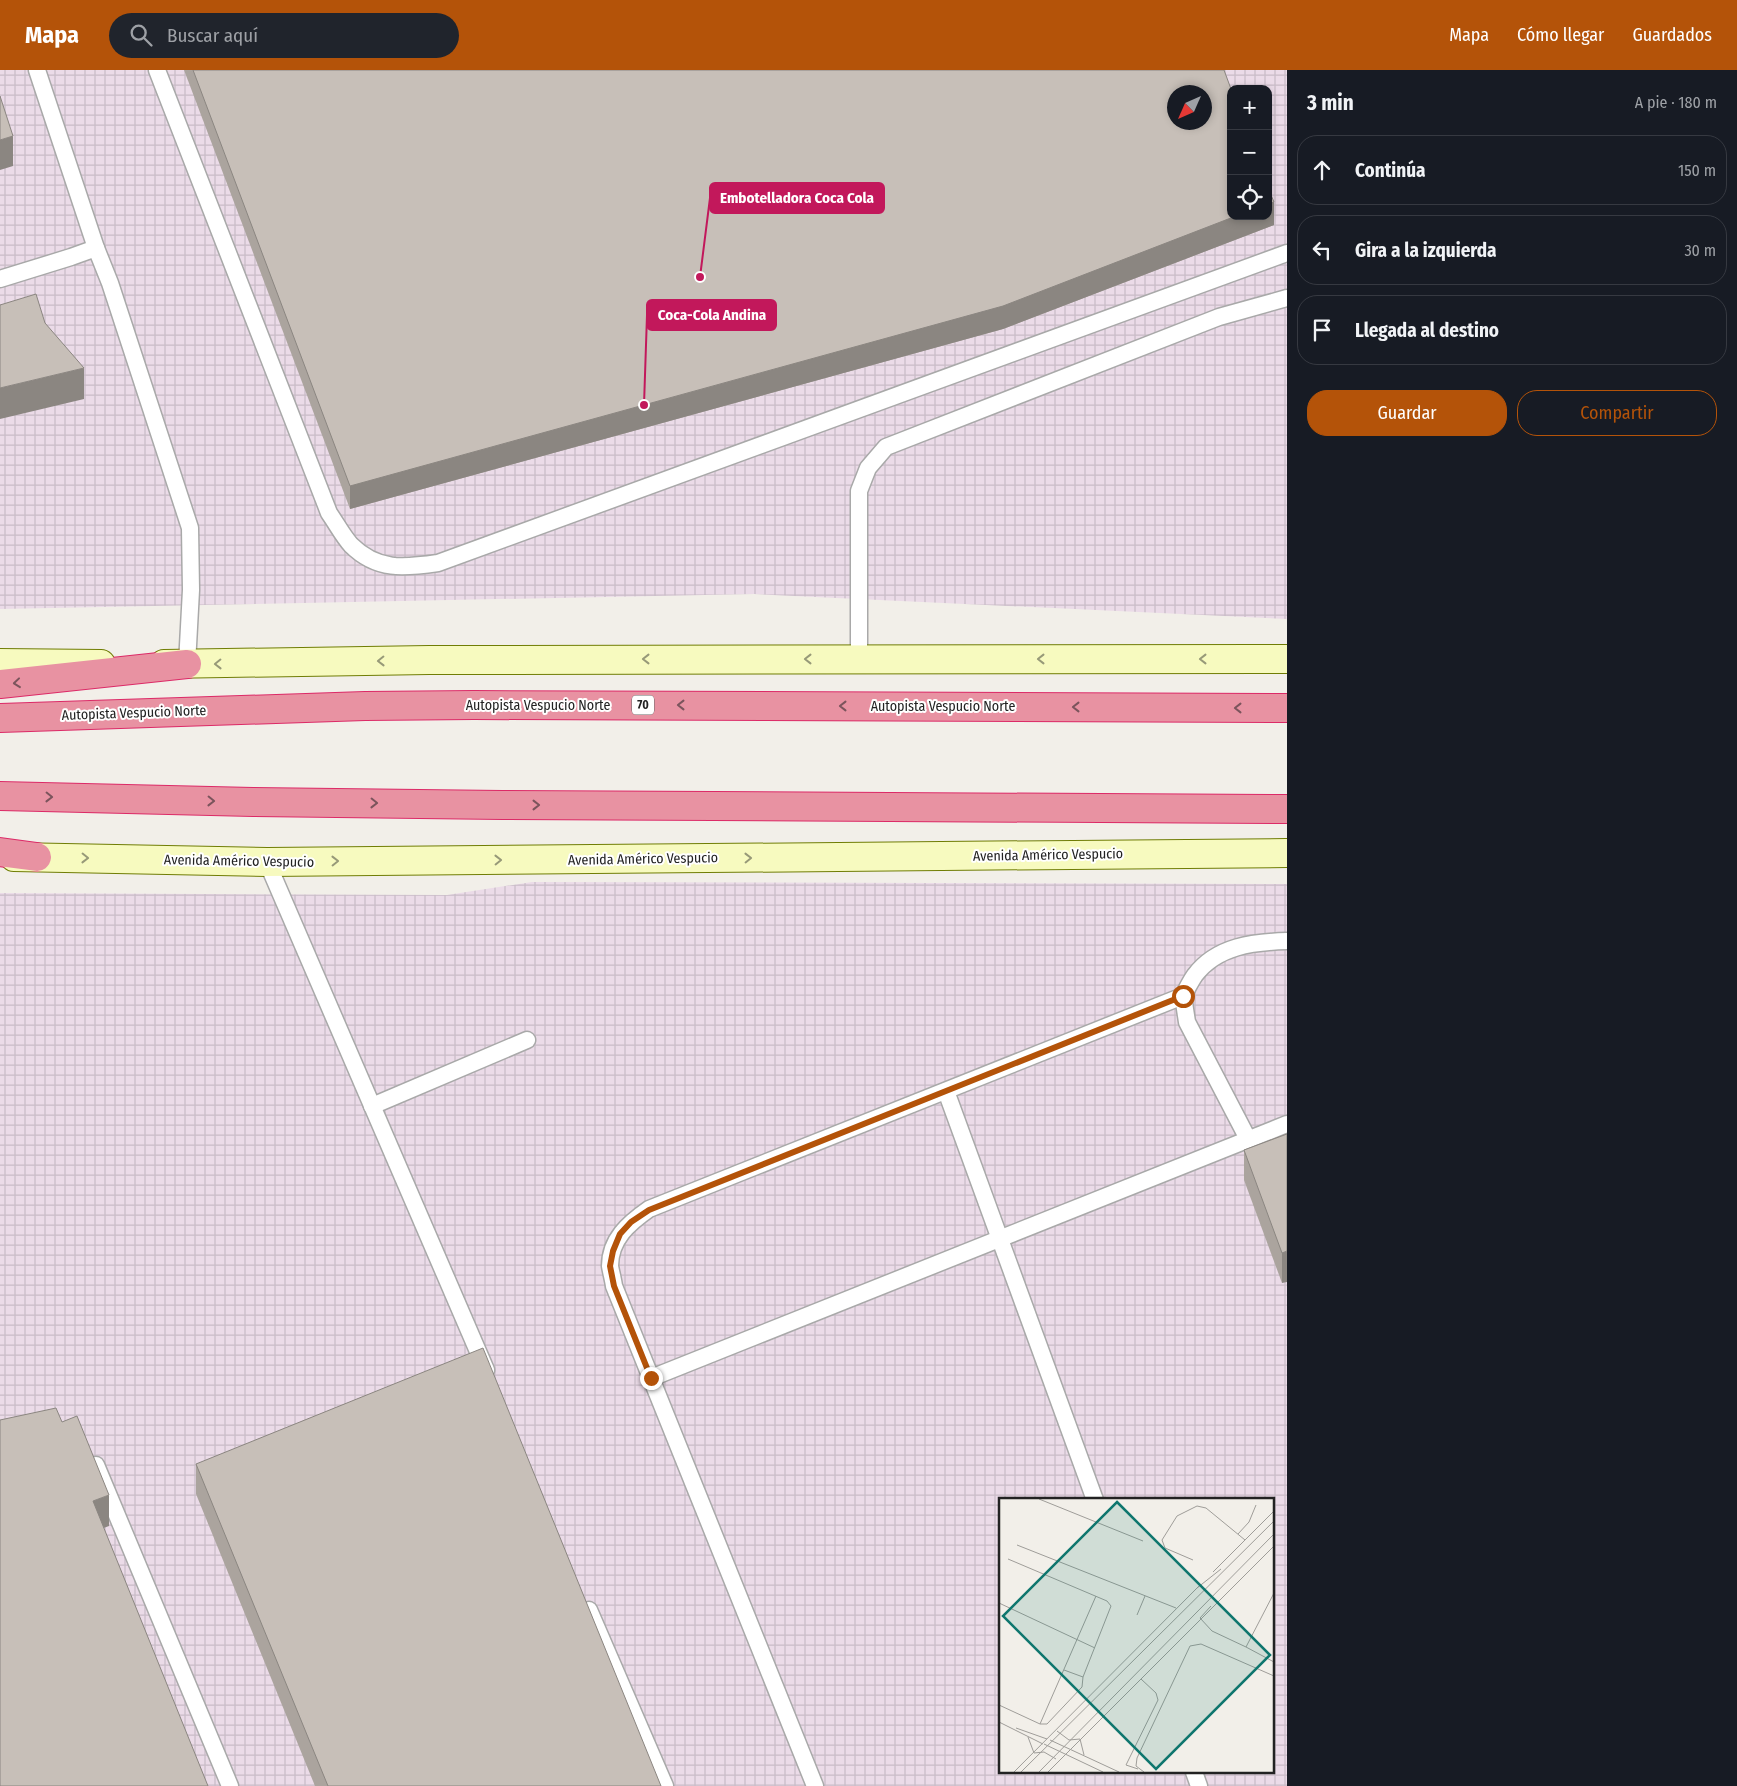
<!DOCTYPE html>
<html lang="es">
<head>
<meta charset="utf-8">
<style>
	:root { --surface:#171b24; --page:#20242c; --text:#f1f3f6; --muted:#9ea1a6; --line:#363941; --accent:#b45309 }
	body { margin:0; font-family:"Fira Sans Condensed",sans-serif; background:var(--page); color:var(--text) }
	.controls { position:absolute; right:15px; top:15px; display:grid; overflow:hidden; border-radius:10px; box-shadow:0 2px 8px #0003 }
	.controls button { width:45px; height:45px; display:grid; place-items:center; padding:0; border:0; border-bottom:1px solid var(--line); background:var(--surface); color:var(--text); font:25px sans-serif }
	.compass { position:absolute; left:1167px; top:15px; width:45px; height:45px; border-radius:50%; background:var(--surface); box-shadow:0 2px 8px #0003; rotate:225deg }
	.stop { position:absolute; width:15px; height:15px; margin:-11px; border:4px solid #b45309; border-radius:50%; background:#fff }
	.stop.end { background:#b45309; border-color:#fff; box-shadow:0 1px 5px #0008 }
	.list { margin:0; padding:0; list-style:none }
	h2 { display:flex; justify-content:space-between; align-items:center; height:65px; margin:0; padding:0 20px; font-size:21px }
	h2 small { font-size:16px; font-weight:400; color:var(--muted) }
	.list li { display:grid; grid-template-columns:32px 1fr auto; gap:15px; align-items:center; box-sizing:border-box; height:70px; margin:0 10px 10px; padding:0 10px; border:1px solid var(--line); border-radius:20px }
	.list b { display:block; font-size:19px; white-space:nowrap }
	.list em { font-size:16px; font-style:normal; color:var(--muted) }
	.actions { display:flex; gap:10px; padding:15px 20px }
	.actions a { flex:1; padding:11px 0; border:1px solid var(--accent); border-radius:20px; text-align:center; font-size:18px; color:var(--accent) }
	.actions .main { background:var(--accent); color:#fff }
	.icon { flex:none; width:28px; height:28px; fill:none; stroke:currentColor; stroke-width:2; stroke-linecap:round; stroke-linejoin:round }
	.map { position:relative; flex:none; width:1287px; height:1716px; overflow:hidden }
	header { display:flex; align-items:center; gap:30px; box-sizing:border-box; height:70px; padding:0 25px; background:var(--accent); color:#fff }
	header strong { font-size:24px }
	nav { display:flex; gap:28px; margin-inline-start:auto; font-size:18px }
	.search { width:350px; height:45px; background:var(--page); display:flex; align-items:center; gap:12px; box-sizing:border-box; padding:0 18px; border-radius:28px; color:var(--muted); font-size:19px }
	main { display:flex }
	aside { flex:1; background:var(--surface) }
	.map>svg:first-child { display:block }
</style>
</head>
<body>
<header>
<strong>Mapa</strong>
<div class="search"><svg class="icon" aria-label="search" viewBox="0 0 24 24"><circle cx="10" cy="10" r="6"/><path d="M15 15l6 6"/></svg>Buscar aquí</div>
<nav><a>Mapa</a><a>Cómo llegar</a><a>Guardados</a></nav>
</header>
<main>
<div class="map">
<svg width="1287" height="1716" viewBox="0 0 1287 1716">
	<defs>
		<pattern id="industrial-grid" width="8" height="8" patternUnits="userSpaceOnUse" patternTransform="scale(1.25)"><rect width="8" height="8" fill="#ebdbe8"/><path d="M0 4h8M4 0v8" fill="none" stroke="#c9bcc7"/></pattern>
	</defs>
	<rect width="100%" height="100%" fill="#f2efe9"/>
	<g fill="url(#industrial-grid)" fill-rule="evenodd">
		<path d="M0,0H1287V549L754,524L0,539ZM1231,19H1268V146H1231ZM1174,22H1204V52H1174Z"/>
		<path d="M532,812L1287,814V1716H0V823L447,825ZM1001,1430H1273V1702H1001Z"/>
	</g>
	<g fill="none" stroke-linecap="round" stroke-linejoin="round">
		<g stroke="#a9a9a9" stroke-width="19">
			<g id="service">
				<polyline points="37,0 96,178"/>
				<path d="M157,0L329,443C336,453 343,466 351,475C377,501 404,498 438,493L1287,183"/>
				<polyline points="0,209 71,187 96,178 110,213 190,458 191,520 187,594"/>
				<polyline points="859,589 859,421 868,398 886,377 1219,247 1287,228"/>
				<polyline points="267,792 486,1300"/>
				<polyline points="1183,926 1187,952 1248,1069"/>
				<polyline points="946,1021 1095,1430"/>
				<polyline points="372,1036 527,970"/>
				<polyline points="651,1308 1287,1054"/>
				<polyline points="96,1395 230,1716"/>
				<polyline points="589,1540 665,1716"/>
				<polyline points="1194,1702 1199,1716"/>
				<path d="M815,1716L614,1216C613,1209 611,1202 610,1196C610,1169 629,1153 649,1139L1183,926C1187,919 1190,912 1195,905C1217,876 1253,872 1287,871"/>
			</g>
		</g>
		<g stroke="#707d05" stroke-width="30">
			<g id="secondary">
				<polyline points="0,593 101,594"/>
				<polyline points="164,594 429,590 1287,589"/>
				<polyline points="14,787 267,792 1287,783"/>
			</g>
		</g>
		<g stroke="#dc2a67" stroke-width="30">
			<g id="motorway">
				<polyline points="0,614 187,594"/>
				<polyline points="0,648 365,636 474,635 1287,638"/>
				<polyline points="0,726 253,732 502,735 1287,739"/>
				<polyline points="0,782 37,787"/>
			</g>
		</g>
		<use href="#service" stroke="#fff" stroke-width="16"/>
		<use href="#secondary" stroke="#f7fabf" stroke-width="28"/>
		<use href="#motorway" stroke="#e892a2" stroke-width="28"/>
	</g>
	<g fill="#aba49e">
		<polygon points="184,0 1224,0 1274,155 1003,259 350,439"/>
		<polygon points="1287,1064 1282,1213 1244,1110 1244,1080"/>
		<polygon points="196,1394 661,1716 315,1716 196,1424"/>
	</g>
	<g fill="#8b8681">
		<polygon points="13,66 13,96 0,100 0,70"/>
		<polygon points="1274,132 1274,155 1003,259 350,439 350,416 1236,146 1268,146 1268,134"/>
		<polygon points="84,298 84,329 0,349 0,318"/>
		<polygon points="1287,1181 1287,1212 1282,1213 1282,1183"/>
		<polygon points="109,1425 109,1456 93,1462 93,1431"/>
	</g>
	<g fill="#c7bfb8" stroke="#8b8681" fill-rule="evenodd">
		<path d="M193,0H1224L1231,19V146H1236L1003,236L350,416ZM1174,22H1204V52H1174Z"/>
		<polygon points="0,26 13,66 0,70"/>
		<polygon points="1268,118 1274,132 1268,134"/>
		<polygon points="36,224 45,253 84,298 0,318 0,235"/>
		<polygon points="1287,1064 1287,1181 1282,1183 1244,1080"/>
		<polygon points="483,1278 661,1716 328,1716 196,1394"/>
		<polygon points="56,1338 62,1352 77,1346 109,1425 93,1431 208,1716 0,1716 0,1350"/>
	</g>
	<defs><path id="oneway-chevron" d="M-2-3.5L2.5 0L-2 3.5" fill="none" stroke-width="1.6" stroke-linecap="round" stroke-linejoin="round" transform="scale(1.25)"/></defs>
	<g stroke="#979978">
		<use href="#oneway-chevron" transform="translate(646 589) rotate(180)"/>
		<use href="#oneway-chevron" transform="translate(808 589) rotate(180)"/>
		<use href="#oneway-chevron" transform="translate(1041 589) rotate(-180)"/>
		<use href="#oneway-chevron" transform="translate(1203 589) rotate(-180)"/>
		<use href="#oneway-chevron" transform="translate(381 591) rotate(179)"/>
		<use href="#oneway-chevron" transform="translate(218 594) rotate(179)"/>
		<use href="#oneway-chevron" transform="translate(85 788) rotate(1)"/>
		<use href="#oneway-chevron" transform="translate(748 788) rotate(-1)"/>
		<use href="#oneway-chevron" transform="translate(498 790) rotate(-1)"/>
		<use href="#oneway-chevron" transform="translate(335 791) rotate(-1)"/>
	</g>
	<g stroke="#7b545c">
		<use href="#oneway-chevron" transform="translate(17 613) rotate(174)"/>
		<use href="#oneway-chevron" transform="translate(681 635) rotate(-180)"/>
		<use href="#oneway-chevron" transform="translate(843 636) rotate(-180)"/>
		<use href="#oneway-chevron" transform="translate(1076 637) rotate(-180)"/>
		<use href="#oneway-chevron" transform="translate(1238 638) rotate(-180)"/>
		<use href="#oneway-chevron" transform="translate(49 727) rotate(1)"/>
		<use href="#oneway-chevron" transform="translate(211 731) rotate(1)"/>
		<use href="#oneway-chevron" transform="translate(374 733) rotate(1)"/>
		<use href="#oneway-chevron" transform="translate(536 735)"/>
	</g>
	<g fill="none" stroke-linecap="round" stroke-linejoin="round">
		<polyline stroke="#b45309" stroke-width="6" points="651,1308 614,1216 610,1196 613,1181 620,1164 631,1152 649,1140 1183,926"/>
	</g>
	<g text-anchor="middle" dominant-baseline="central" stroke-width="4" stroke-linejoin="round" paint-order="stroke">
		<rect fill="#fff" stroke="#646464" stroke-width="1" x="632" y="625.5" width="22" height="19" rx="4"/>
		<g font-size="12" font-weight="bold" fill="#222">
			<text x="643" y="635">70</text>
		</g>
		<g font-size="14" fill="#222" stroke="#fff">
			<text x="538" y="635">Autopista Vespucio Norte</text>
			<text x="943" y="636">Autopista Vespucio Norte</text>
			<text transform="translate(134 643) rotate(-2)">Autopista Vespucio Norte</text>
			<text transform="translate(1048 785) rotate(-1)">Avenida Américo Vespucio</text>
			<text transform="translate(643 789) rotate(-1)">Avenida Américo Vespucio</text>
			<text transform="translate(239 791) rotate(1)">Avenida Américo Vespucio</text>
		</g>
	</g>
	<g transform="translate(999 1428)">
		<rect width="275" height="275" fill="#f2efe9"/>
		<path fill="none" stroke="#9f9d99" stroke-width="1" d="M40,1L144,43M239,36L250,24L257,7M18,47L177,110M9,61L108,103L112,108L84,179L83,189L48,226H41M194,62L166,50L163,42L178,18L198,8L207,10L246,42M214,74L275,13M198,90L222,71M0,105L96,150M138,117L146,98M201,120L213,133L247,149L275,95M201,120L212,108M247,149L275,164M65,172L84,179M0,207L41,226L97,98M0,224L44,246M17,230L48,241M58,233L70,242L81,241L85,257M29,239L35,255L45,254L57,261M51,242L120,274M45,246L104,274M139,271L127,267L159,202L157,195L142,181M15,274L200,88M22,274L275,23M40,274L275,36M49,274L275,48M145,274L137,268L138,260L191,148L202,146L275,178"/>
		<path fill="#0f766e" fill-opacity="0.15" stroke="#0f766e" stroke-width="2.5" d="M118,4L271,157L157,271L4,118Z"/>
		<rect width="275" height="275" fill="none" stroke="#222" stroke-width="2.5"/>
	</g>
	<path fill="none" stroke="#c2185b" stroke-width="2" d="M700 207L710 128M644 335L647 245"/>
	<g fill="#c2185b" stroke="#fff" stroke-width="2">
		<circle cx="700" cy="207" r="5"/>
		<circle cx="644" cy="335" r="5"/>
	</g>
	<g fill="#c2185b" stroke="#c2185b" stroke-width="2">
		<rect x="710" y="113" width="174" height="30" rx="5"/>
		<rect x="647" y="230" width="129" height="30" rx="5"/>
	</g>
	<g font-size="15" text-anchor="middle" font-weight="bold" fill="#fff">
		<text x="797" y="133">Embotelladora Coca Cola</text>
		<text x="712" y="250">Coca-Cola Andina</text>
	</g>
</svg>
<div class="controls">
<button>+</button>
<button>−</button>
<button><svg class="icon" aria-label="locate" viewBox="0 0 24 24"><circle cx="12" cy="12" r="6"/><path d="M12 2v4M12 18v4M2 12h4M18 12h4"/></svg></button>
</div>
<svg class="compass" viewBox="-18 -18 36 36"><path d="M0-13l5 13h-10z" fill="#e53935"/><path d="M0 13l5-13h-10z" fill="#9ea1a6"/></svg>
<div class="stop" style="left:1183px;top:926px"></div>
<div class="stop end" style="left:651px;top:1308px"></div>
</div>
<aside>
<h2>3 min<small>A pie · 180 m</small></h2>
<ul class="list">
<li><svg class="icon" aria-label="ahead" viewBox="0 0 24 24"><path d="M12 20V5M6 11l6-6 6 6"/></svg><div><b>Continúa</b></div><em>150 m</em></li>
<li><svg class="icon" aria-label="left" viewBox="0 0 24 24"><path d="M17 20v-9H6M10 6l-5 5 5 5"/></svg><div><b>Gira a la izquierda</b></div><em>30 m</em></li>
<li><svg class="icon" aria-label="arrive" viewBox="0 0 24 24"><path d="M6 21V4h12l-3 4 3 4H6"/></svg><div><b>Llegada al destino</b></div></li>
</ul>
<div class="actions"><a class="main">Guardar</a><a>Compartir</a></div>
</aside>
</main>
</body>
</html>
